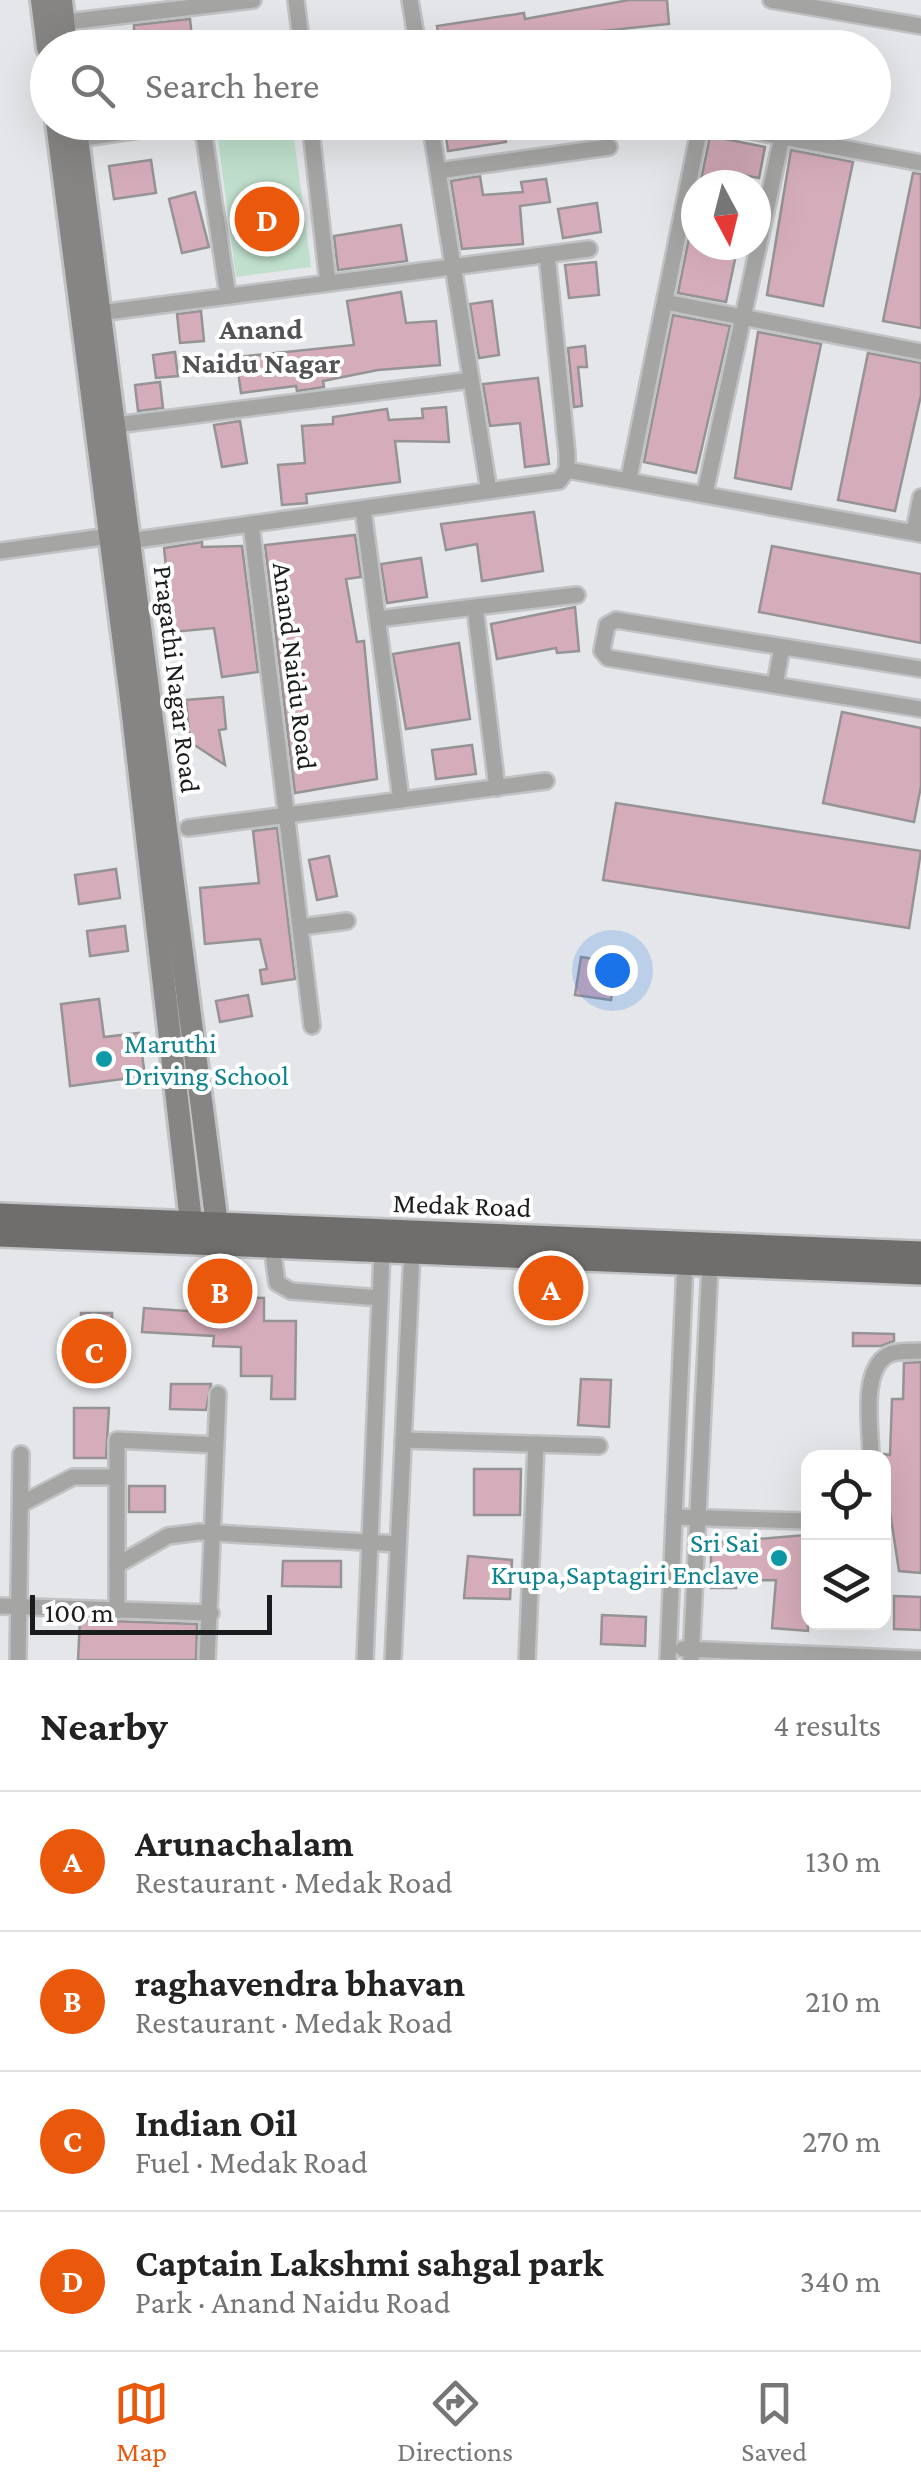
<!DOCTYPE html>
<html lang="en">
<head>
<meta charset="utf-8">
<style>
	:root { --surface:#fff; --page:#f2f2f2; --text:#222; --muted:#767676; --line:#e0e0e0; --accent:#ea580c }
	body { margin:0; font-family:"Crimson Pro",serif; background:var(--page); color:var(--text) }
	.controls { position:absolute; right:30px; bottom:30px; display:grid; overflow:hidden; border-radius:20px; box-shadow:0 10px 40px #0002 }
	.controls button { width:90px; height:90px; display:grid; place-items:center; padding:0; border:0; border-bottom:2px solid var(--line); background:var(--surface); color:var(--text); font:50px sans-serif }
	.compass { position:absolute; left:681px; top:170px; width:90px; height:90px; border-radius:50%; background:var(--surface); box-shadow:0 10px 40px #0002; rotate:173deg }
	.scale { position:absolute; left:30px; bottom:25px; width:242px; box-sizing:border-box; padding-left:10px; border:5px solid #1b1c1d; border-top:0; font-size:28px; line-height:35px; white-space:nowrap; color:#1b1c1d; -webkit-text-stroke:8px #fff; paint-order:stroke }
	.you { position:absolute; left:612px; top:970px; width:35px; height:35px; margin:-25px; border:8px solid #fff; border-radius:50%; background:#1a73e8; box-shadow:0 0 0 15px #1a73e833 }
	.badge { display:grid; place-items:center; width:65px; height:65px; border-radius:50%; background:var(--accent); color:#fff; font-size:32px; font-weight:700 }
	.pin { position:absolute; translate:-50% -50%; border:5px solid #fff; box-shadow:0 2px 10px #0006 }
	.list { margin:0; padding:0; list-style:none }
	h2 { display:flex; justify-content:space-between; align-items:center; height:130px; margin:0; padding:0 40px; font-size:42px }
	h2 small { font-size:32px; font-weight:400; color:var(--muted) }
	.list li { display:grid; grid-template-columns:65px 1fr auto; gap:30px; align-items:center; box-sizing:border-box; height:140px; padding:0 40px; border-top:2px solid var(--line) }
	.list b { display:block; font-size:38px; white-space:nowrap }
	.list p { margin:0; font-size:32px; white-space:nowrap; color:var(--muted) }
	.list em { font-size:32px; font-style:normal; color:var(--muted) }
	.icon { flex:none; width:55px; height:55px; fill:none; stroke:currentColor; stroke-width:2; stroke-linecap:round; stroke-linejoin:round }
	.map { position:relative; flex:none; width:921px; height:1660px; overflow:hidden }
	.search { position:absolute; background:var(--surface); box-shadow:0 10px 40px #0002; left:30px; right:30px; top:30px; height:110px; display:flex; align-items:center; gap:25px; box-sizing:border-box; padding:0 35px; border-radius:55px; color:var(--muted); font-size:38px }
	.sheet { height:690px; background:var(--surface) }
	nav { display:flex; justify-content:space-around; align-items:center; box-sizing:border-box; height:140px; border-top:2px solid var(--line); background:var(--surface); font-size:28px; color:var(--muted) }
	nav a { display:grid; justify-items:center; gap:5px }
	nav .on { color:var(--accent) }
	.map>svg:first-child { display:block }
</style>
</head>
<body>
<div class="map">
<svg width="921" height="1660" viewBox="0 0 921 1660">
	<rect width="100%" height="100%" fill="#e4e6e9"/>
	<polygon fill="#c0e0cd" points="292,123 311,267 236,277 217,131"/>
	<g fill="#d5acba" stroke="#969394" stroke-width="2.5">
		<polygon points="629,0 667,0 669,24 440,48 437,26 524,13 525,19"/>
		<polygon points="190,19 193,48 90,48 89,39 134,33 134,25"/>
		<polygon points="444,122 502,122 506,142 448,151"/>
		<polygon points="547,122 589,122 590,130 549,136"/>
		<polygon points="710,136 765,147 759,178 738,174 736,185 700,185"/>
		<polygon points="791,150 853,162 823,306 767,295"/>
		<polygon points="151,160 156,193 114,199 109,166"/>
		<polygon points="913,173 921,174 921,328 883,321"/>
		<polygon points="480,176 483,195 523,192 521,182 546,179 550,202 520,206 523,244 462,249 451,181"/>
		<polygon points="195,192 209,247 182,253 169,199"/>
		<polygon points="597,203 601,232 563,238 558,209"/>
		<polygon points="696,203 696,245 738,245 726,302 678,293"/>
		<polygon points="401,225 407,261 338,270 334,236"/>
		<polygon points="596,262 599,295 569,298 565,265"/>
		<polygon points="401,292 406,323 436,321 440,365 378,370 323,381 324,387 297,391 296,386 241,393 236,357 354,345 347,301"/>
		<polygon points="492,301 499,355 479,358 470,304"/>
		<polygon points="201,311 204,341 180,343 177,314"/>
		<polygon points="673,315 730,326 696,473 644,462"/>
		<polygon points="758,332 821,344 791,489 735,478"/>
		<polygon points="585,346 587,367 578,367 582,406 574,407 568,348"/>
		<polygon points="175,352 178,376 156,378 153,355"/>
		<polygon points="868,353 921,363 921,395 895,511 838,500"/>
		<polygon points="538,378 549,464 525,467 520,423 490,426 483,384"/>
		<polygon points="160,382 163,408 138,411 135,385"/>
		<polygon points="446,407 449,442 395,441 400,482 306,494 307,503 282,505 278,465 305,463 302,426 333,424 333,417 387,409 389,420 423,418 422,409"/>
		<polygon points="240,421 247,463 222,467 214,425"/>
		<polygon points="534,512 543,571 482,581 477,544 446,550 441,524"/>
		<polygon points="355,535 361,577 346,579 357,642 364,641 377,779 295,793 265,545"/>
		<polygon points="202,542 202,547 242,546 258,672 222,677 214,628 173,632 164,548"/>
		<polygon points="772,546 921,574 921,643 759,612"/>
		<polygon points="421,558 427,597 387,603 381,564"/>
		<polygon points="575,607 579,651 557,653 556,648 497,659 491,624"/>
		<polygon points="459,643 470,719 406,729 393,654"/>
		<polygon points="223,697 226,729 219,730 225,765 190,742 186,700"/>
		<polygon points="842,712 921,728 921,786 914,822 823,803"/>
		<polygon points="472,745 476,774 436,779 432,750"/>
		<polygon points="616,803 921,851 909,928 603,880"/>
		<polygon points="277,828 295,979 262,984 260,970 267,969 260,939 205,944 200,888 259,883 253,831"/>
		<polygon points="329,856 337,896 317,900 309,860"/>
		<polygon points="116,869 120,898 79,904 75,875"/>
		<polygon points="125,926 128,951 90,956 87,931"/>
		<polygon points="581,957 617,962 611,1000 575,995"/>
		<polygon points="248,995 252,1016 220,1022 216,1001"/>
		<polygon points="99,999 104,1037 139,1033 145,1076 70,1086 61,1004"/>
		<polygon points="215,1297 264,1298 264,1321 296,1321 295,1399 271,1399 272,1376 241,1376 241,1347 213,1346 214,1336 142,1332 144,1308 215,1313"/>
		<polygon points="81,1313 112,1313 112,1341 81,1340"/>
		<polygon points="853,1333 894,1334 894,1341 881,1346 853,1346"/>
		<polygon points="921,1362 921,1573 899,1571 884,1472 884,1454 890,1455 892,1399 903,1399 904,1363"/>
		<polygon points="581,1379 611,1380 609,1427 578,1425"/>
		<polygon points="171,1384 211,1384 206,1410 170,1409"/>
		<polygon points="74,1408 109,1408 106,1458 74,1458"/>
		<polygon points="474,1469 521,1469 520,1515 474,1515"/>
		<rect x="129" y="1486" width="36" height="26"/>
		<polygon points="805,1535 808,1631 772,1628 776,1580 736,1581 736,1588 711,1588 711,1543"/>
		<polygon points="468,1556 512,1560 510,1599 464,1598"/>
		<polygon points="283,1561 341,1561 341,1587 282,1586"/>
		<polygon points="894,1596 921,1597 921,1630 894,1629"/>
		<polygon points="602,1615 646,1617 645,1646 601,1644"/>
		<polygon points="80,1620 197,1624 196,1660 78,1660"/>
	</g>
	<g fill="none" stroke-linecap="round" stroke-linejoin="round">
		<g stroke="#c0c2c4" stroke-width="20">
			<g id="street">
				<polyline points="296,0 302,48"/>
				<polyline points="410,0 418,48"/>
				<polyline points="771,0 921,26"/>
				<polyline points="58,23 253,0"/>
				<polyline points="202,122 228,296"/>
				<polyline points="310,122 328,283"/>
				<polyline points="430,122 489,491"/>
				<polyline points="654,122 699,131"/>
				<polyline points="77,139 194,122"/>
				<polyline points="438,171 609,147"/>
				<polyline points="665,302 921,352"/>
				<polyline points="92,314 589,249"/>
				<polyline points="116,425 471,380"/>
				<polyline points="567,470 921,534"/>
				<polyline points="629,478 700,126 709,123 921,163"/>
				<polyline points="705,493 782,137"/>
				<polyline points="363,509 401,800"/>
				<polyline points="251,524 312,1026"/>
				<polyline points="914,532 921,497"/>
				<polyline points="129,541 559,481 567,470 567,453 547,255"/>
				<polyline points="0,551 110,536"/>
				<polyline points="475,607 577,595"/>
				<polyline points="378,619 475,607 497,788"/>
				<polyline points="921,669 616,620 607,625 602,651 608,658 921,709"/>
				<polyline points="775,685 782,647"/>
				<polyline points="188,828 546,781"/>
				<polyline points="301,927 347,921"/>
				<polyline points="272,1246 277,1283 291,1291 380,1298"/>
				<polyline points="403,1440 599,1446"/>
				<path d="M871,1458C871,1430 860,1370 888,1355C897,1350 911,1352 921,1351"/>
				<polyline points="21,1504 73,1477 117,1477"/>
				<polyline points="674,1517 805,1521"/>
				<polyline points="117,1565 168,1536 199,1532 398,1544"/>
				<polyline points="0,1606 211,1613"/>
				<polyline points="117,1611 117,1440 215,1445"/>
				<polyline points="683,1649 921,1659"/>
				<polyline points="18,1660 21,1454"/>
				<polyline points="207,1660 218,1394"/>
				<polyline points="365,1660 382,1251"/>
				<polyline points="393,1660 412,1252"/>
				<polyline points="527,1660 536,1444"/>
				<polyline points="668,1660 685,1262"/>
				<polyline points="691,1660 710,1264"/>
			</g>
		</g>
		<g stroke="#c0c2c4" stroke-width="28">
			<g id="secondary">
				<polyline points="42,0 48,48"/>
				<polyline points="61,0 66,48"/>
				<polyline points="57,122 132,706 193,1239"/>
				<polyline points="75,122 219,1240"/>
			</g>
		</g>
		<g stroke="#c0c2c4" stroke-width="30">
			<g id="primary">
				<polyline points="0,1216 921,1254"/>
				<polyline points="0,1234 921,1272"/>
			</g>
		</g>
		<use href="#street" stroke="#a5a5a3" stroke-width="15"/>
		<use href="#secondary" stroke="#868583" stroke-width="22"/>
		<use href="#primary" stroke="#6f6e6c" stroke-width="25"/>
	</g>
	<g fill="#0f9aa8" stroke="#fff" stroke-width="4">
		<circle cx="104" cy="1059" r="10"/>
		<circle cx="779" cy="1558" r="10"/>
	</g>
	<g text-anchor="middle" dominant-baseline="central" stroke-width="8" stroke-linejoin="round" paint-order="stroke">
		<g font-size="28" fill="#1b1c1d" stroke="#fff">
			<text transform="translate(295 666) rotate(83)">Anand Naidu Road</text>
			<text transform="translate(177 679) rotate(83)">Pragathi Nagar Road</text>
			<text transform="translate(462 1205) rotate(2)">Medak Road</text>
		</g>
		<g font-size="28" fill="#0d838f" stroke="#fff" text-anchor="start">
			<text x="124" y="1043">Maruthi<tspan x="124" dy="32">Driving School</tspan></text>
			<text x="759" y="1542" text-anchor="end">Sri Sai<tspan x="759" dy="32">Krupa,Saptagiri Enclave</tspan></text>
		</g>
		<g font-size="30" font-weight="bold" fill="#515355" stroke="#fff">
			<text x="261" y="328">Anand<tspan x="261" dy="34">Naidu Nagar</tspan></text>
		</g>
	</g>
</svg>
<div class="controls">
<button><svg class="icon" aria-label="locate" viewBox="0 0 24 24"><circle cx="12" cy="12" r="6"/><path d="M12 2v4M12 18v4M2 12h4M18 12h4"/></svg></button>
<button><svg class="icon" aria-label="layers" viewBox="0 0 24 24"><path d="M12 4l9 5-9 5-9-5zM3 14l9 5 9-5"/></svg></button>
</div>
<svg class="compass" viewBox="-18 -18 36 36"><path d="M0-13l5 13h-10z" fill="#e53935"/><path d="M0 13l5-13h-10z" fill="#767676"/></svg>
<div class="scale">100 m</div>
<div class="you"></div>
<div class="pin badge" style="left:551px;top:1288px">A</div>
<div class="pin badge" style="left:220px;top:1291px">B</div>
<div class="pin badge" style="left:94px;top:1351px">C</div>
<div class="pin badge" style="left:267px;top:219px">D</div>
<div class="search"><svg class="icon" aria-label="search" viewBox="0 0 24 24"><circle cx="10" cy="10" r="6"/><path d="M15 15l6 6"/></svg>Search here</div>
</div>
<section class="sheet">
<h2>Nearby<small>4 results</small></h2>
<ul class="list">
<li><span class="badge">A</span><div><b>Arunachalam</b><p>Restaurant · Medak Road</p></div><em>130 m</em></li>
<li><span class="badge">B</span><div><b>raghavendra bhavan</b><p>Restaurant · Medak Road</p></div><em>210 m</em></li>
<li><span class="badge">C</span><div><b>Indian Oil</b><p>Fuel · Medak Road</p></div><em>270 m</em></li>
<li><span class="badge">D</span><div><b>Captain Lakshmi sahgal park</b><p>Park · Anand Naidu Road</p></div><em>340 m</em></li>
</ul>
</section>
<nav>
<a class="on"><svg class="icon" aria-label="map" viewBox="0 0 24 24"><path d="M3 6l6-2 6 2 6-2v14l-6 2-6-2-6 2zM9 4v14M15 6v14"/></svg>Map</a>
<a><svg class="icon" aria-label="directions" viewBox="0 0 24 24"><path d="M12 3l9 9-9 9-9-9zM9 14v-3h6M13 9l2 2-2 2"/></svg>Directions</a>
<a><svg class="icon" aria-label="saved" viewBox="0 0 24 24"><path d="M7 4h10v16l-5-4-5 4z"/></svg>Saved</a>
</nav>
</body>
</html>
